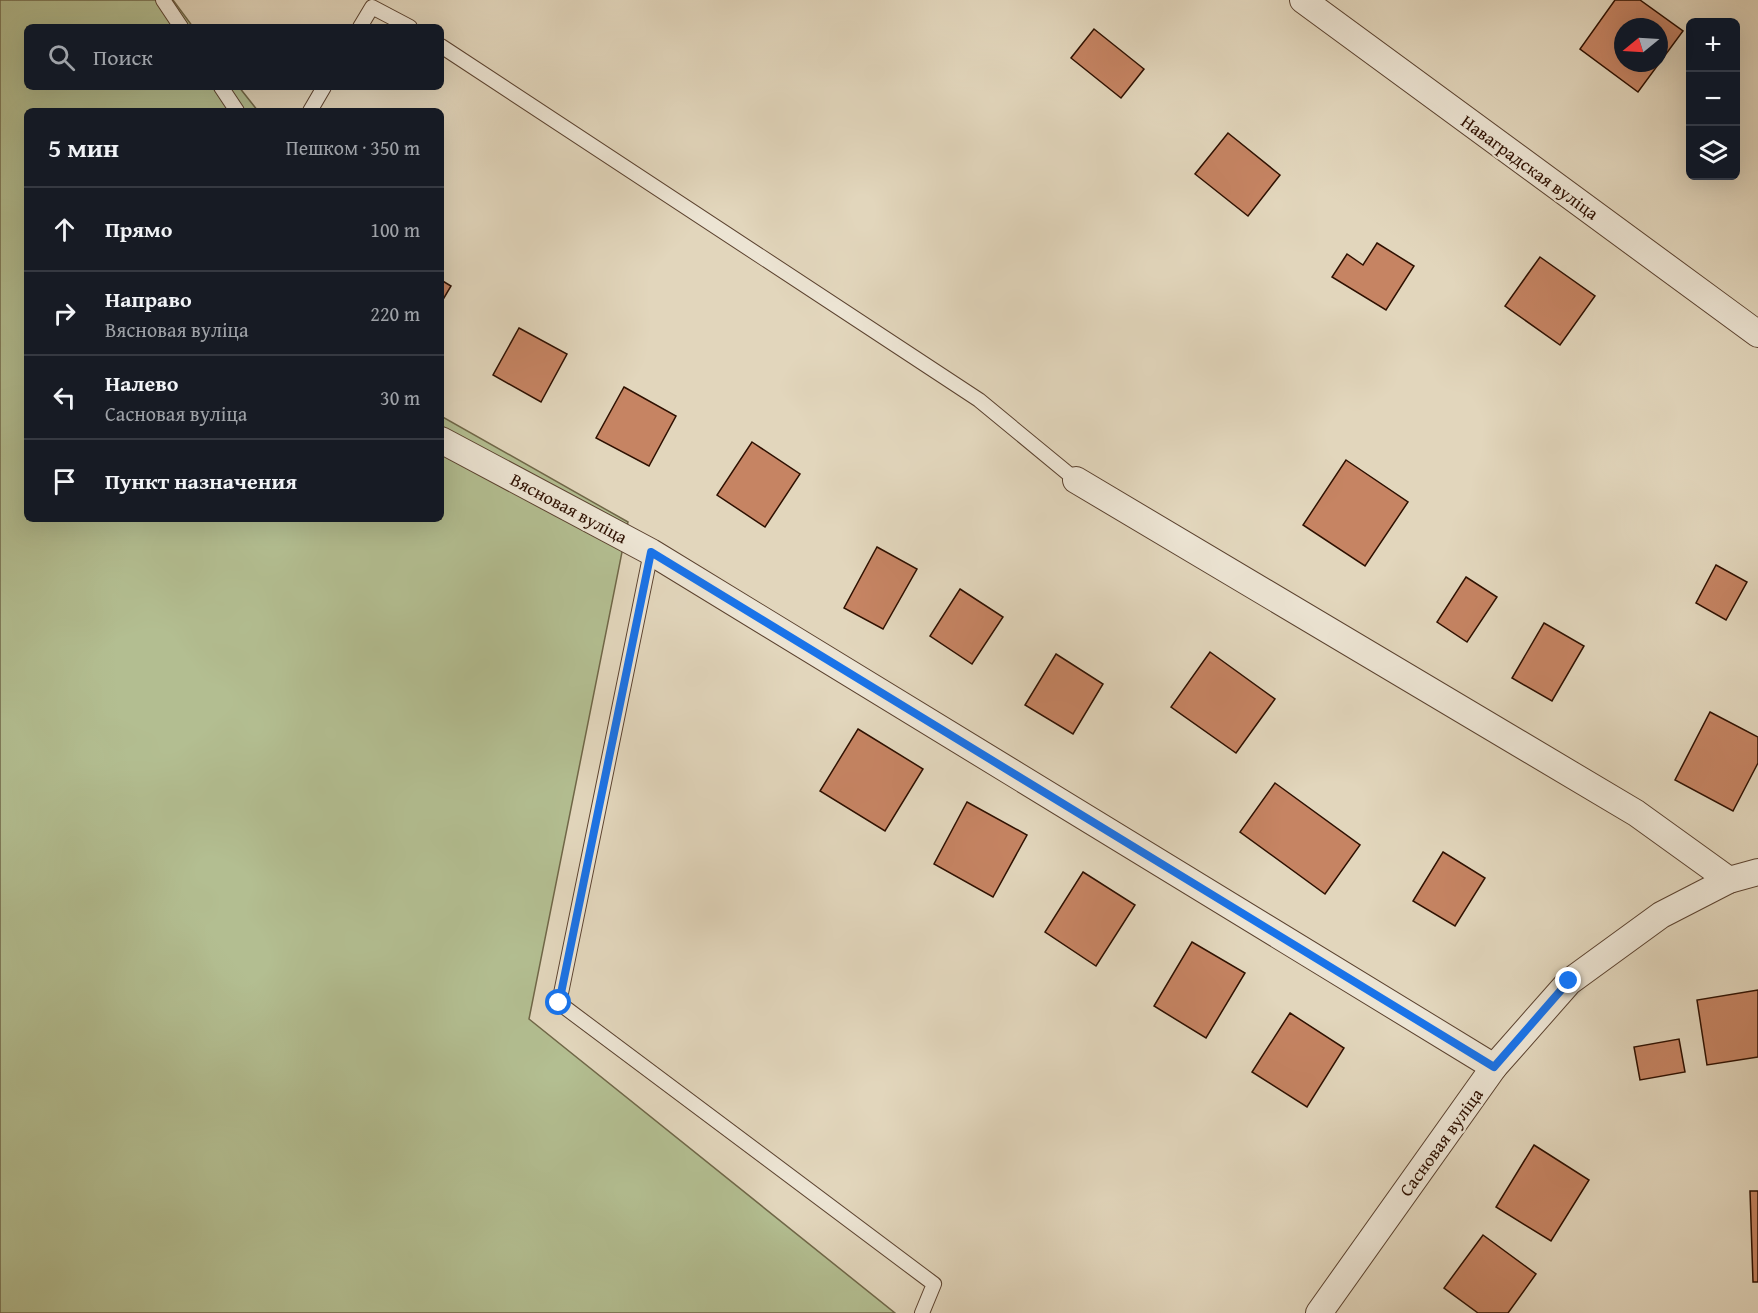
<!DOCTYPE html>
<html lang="ru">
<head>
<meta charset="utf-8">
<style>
	:root { --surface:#171b24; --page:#242831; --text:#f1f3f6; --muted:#9ea1a6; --line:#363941 }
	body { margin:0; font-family:"Gentium Book Plus",serif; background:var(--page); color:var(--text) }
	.controls { position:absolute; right:18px; top:18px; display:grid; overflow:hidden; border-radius:9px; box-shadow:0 6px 24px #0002 }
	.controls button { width:54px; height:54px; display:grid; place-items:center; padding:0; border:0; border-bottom:2px solid var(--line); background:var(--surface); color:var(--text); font:30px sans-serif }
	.compass { position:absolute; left:1614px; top:18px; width:54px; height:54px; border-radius:50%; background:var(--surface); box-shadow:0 6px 24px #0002; rotate:252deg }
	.stop { position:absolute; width:18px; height:18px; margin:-14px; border:4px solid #1a73e8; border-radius:50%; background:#fff }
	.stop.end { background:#1a73e8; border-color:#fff; box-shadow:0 2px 6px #0008 }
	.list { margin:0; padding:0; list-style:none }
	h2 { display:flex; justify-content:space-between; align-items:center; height:78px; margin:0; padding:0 24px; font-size:26px }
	h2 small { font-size:20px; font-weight:400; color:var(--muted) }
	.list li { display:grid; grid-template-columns:39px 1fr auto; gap:18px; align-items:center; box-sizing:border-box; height:84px; padding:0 24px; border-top:2px solid var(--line) }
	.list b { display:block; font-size:22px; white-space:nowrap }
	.list p { margin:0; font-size:20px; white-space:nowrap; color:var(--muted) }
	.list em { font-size:20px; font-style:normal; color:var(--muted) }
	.icon { flex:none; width:33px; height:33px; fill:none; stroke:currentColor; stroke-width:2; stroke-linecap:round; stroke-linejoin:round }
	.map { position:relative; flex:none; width:1758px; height:1313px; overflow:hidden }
	.search { position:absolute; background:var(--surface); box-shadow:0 6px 24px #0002; left:24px; top:24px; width:420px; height:66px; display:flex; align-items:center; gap:15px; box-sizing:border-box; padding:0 21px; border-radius:9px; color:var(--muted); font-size:22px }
	.panel { position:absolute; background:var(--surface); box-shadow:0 6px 24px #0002; left:24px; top:108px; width:420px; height:414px; border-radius:9px }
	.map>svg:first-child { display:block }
</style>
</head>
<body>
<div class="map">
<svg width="1758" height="1313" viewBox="0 0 1758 1313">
	<rect width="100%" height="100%" fill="#e2d6bc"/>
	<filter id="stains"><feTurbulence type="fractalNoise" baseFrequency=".00333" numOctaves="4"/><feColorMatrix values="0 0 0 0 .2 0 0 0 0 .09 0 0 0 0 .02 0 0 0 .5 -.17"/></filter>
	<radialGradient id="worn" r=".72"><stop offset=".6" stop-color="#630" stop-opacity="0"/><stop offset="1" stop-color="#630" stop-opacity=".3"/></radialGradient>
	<polygon fill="#b3be91" stroke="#706748" stroke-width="1.5" points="0,0 173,0 193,27 27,27 27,87 239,87 258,111 27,111 27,519 441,519 441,416 628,522 529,1019 895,1313 0,1313"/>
	<g fill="#c68463" stroke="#2e1000" stroke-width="1.5" fill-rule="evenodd">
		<path d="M1615,0H1640L1683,31L1638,92L1580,49ZM1623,27H1659V63H1623Z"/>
		<polygon points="1094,29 1144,69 1121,98 1071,58"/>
		<polygon points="1228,133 1280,175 1248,216 1195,174"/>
		<polygon points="1377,243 1414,266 1386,310 1332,277 1347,254 1363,265"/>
		<polygon points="1540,257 1595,296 1560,345 1505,306"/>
		<polygon points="441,280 451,286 441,303"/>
		<polygon points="519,328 567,354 541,402 493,375"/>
		<polygon points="624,387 676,416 649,466 596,438"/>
		<polygon points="752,442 800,474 765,527 717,495"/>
		<polygon points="1346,460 1408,502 1365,566 1303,525"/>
		<polygon points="877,547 917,569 883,629 844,608"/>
		<polygon points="1716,565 1747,582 1726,620 1696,603"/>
		<polygon points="1466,577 1497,597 1467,642 1437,622"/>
		<polygon points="960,589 1003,617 972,664 930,636"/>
		<polygon points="1544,623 1584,646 1552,701 1512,678"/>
		<polygon points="1210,652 1275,699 1236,753 1171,707"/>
		<polygon points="1056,654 1103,684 1073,734 1025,705"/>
		<polygon points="1710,712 1758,737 1758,763 1733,811 1675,780"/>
		<polygon points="858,729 923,769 885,831 820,791"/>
		<polygon points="1275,783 1360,845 1325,894 1240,832"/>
		<polygon points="967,802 1027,835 993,897 934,864"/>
		<polygon points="1443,852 1485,878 1455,926 1413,901"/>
		<polygon points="1083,872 1135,905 1096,966 1045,932"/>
		<polygon points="1192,942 1245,973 1206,1038 1154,1006"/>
		<polygon points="1758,990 1758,1057 1707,1065 1697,1000"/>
		<polygon points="1290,1013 1344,1048 1307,1107 1252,1072"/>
		<polygon points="1679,1039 1685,1072 1640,1080 1634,1047"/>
		<polygon points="1534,1145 1589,1180 1551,1241 1496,1207"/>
		<polygon points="1750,1191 1758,1191 1758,1282 1753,1282"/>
		<polygon points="1483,1235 1536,1274 1508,1313 1478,1313 1444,1288"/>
	</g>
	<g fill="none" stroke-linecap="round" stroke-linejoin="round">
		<g stroke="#5b422f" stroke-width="16">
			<g id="service">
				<polyline points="163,0 181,27"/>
				<polyline points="360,27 372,7 410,27"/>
				<polyline points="441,46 979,400 1076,480"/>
				<polyline points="221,87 237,111"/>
				<polyline points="310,111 324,87"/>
				<polyline points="651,552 559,1003 934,1284 922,1313"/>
			</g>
		</g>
		<g stroke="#5b422f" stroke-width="28">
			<g id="minor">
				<polyline points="1303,0 1758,334"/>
				<polyline points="441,440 651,552 1494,1067"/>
				<polyline points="1076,480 1636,813 1729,880"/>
				<polyline points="1319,1313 1494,1067 1569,982 1661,915 1729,880 1758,872"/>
			</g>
		</g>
		<use href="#service" stroke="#ece4d3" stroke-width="14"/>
		<use href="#minor" stroke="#ece4d3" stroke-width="26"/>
	</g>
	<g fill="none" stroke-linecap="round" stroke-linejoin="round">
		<polyline stroke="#1a73e8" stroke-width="8" points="559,1003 651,552 1494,1067 1569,981"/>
	</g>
	<g text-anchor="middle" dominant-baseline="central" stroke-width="4.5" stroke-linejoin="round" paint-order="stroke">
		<g font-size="18" fill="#2e1000" stroke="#ece4d3">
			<text transform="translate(1530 167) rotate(36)">Наваградская вуліца</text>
			<text transform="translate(569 508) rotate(28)">Вясновая вуліца</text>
			<text transform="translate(1441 1142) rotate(-54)">Сасновая вуліца</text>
		</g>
	</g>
	<rect width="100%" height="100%" filter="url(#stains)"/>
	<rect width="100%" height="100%" fill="url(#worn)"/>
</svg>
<div class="controls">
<button>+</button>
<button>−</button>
<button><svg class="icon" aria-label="layers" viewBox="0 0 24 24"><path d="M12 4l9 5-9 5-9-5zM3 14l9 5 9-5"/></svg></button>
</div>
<svg class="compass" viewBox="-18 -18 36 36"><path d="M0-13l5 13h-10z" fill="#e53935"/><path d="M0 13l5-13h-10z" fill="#9ea1a6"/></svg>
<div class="stop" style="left:559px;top:1003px"></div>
<div class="stop end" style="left:1569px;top:981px"></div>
<div class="search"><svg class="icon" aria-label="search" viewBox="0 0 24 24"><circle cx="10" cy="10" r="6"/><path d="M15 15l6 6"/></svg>Поиск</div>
<section class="panel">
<h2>5 мин<small>Пешком · 350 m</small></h2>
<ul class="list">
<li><svg class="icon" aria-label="ahead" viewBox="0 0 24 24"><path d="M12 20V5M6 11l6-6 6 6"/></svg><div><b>Прямо</b></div><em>100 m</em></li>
<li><svg class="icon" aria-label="right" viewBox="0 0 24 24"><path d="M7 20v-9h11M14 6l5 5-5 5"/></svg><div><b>Направо</b><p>Вясновая вуліца</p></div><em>220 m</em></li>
<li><svg class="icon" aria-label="left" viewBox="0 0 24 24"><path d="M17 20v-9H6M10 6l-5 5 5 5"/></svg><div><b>Налево</b><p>Сасновая вуліца</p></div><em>30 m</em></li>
<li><svg class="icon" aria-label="arrive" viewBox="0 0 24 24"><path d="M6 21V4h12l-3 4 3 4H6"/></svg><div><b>Пункт назначения</b></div></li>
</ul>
</section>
</div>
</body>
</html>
